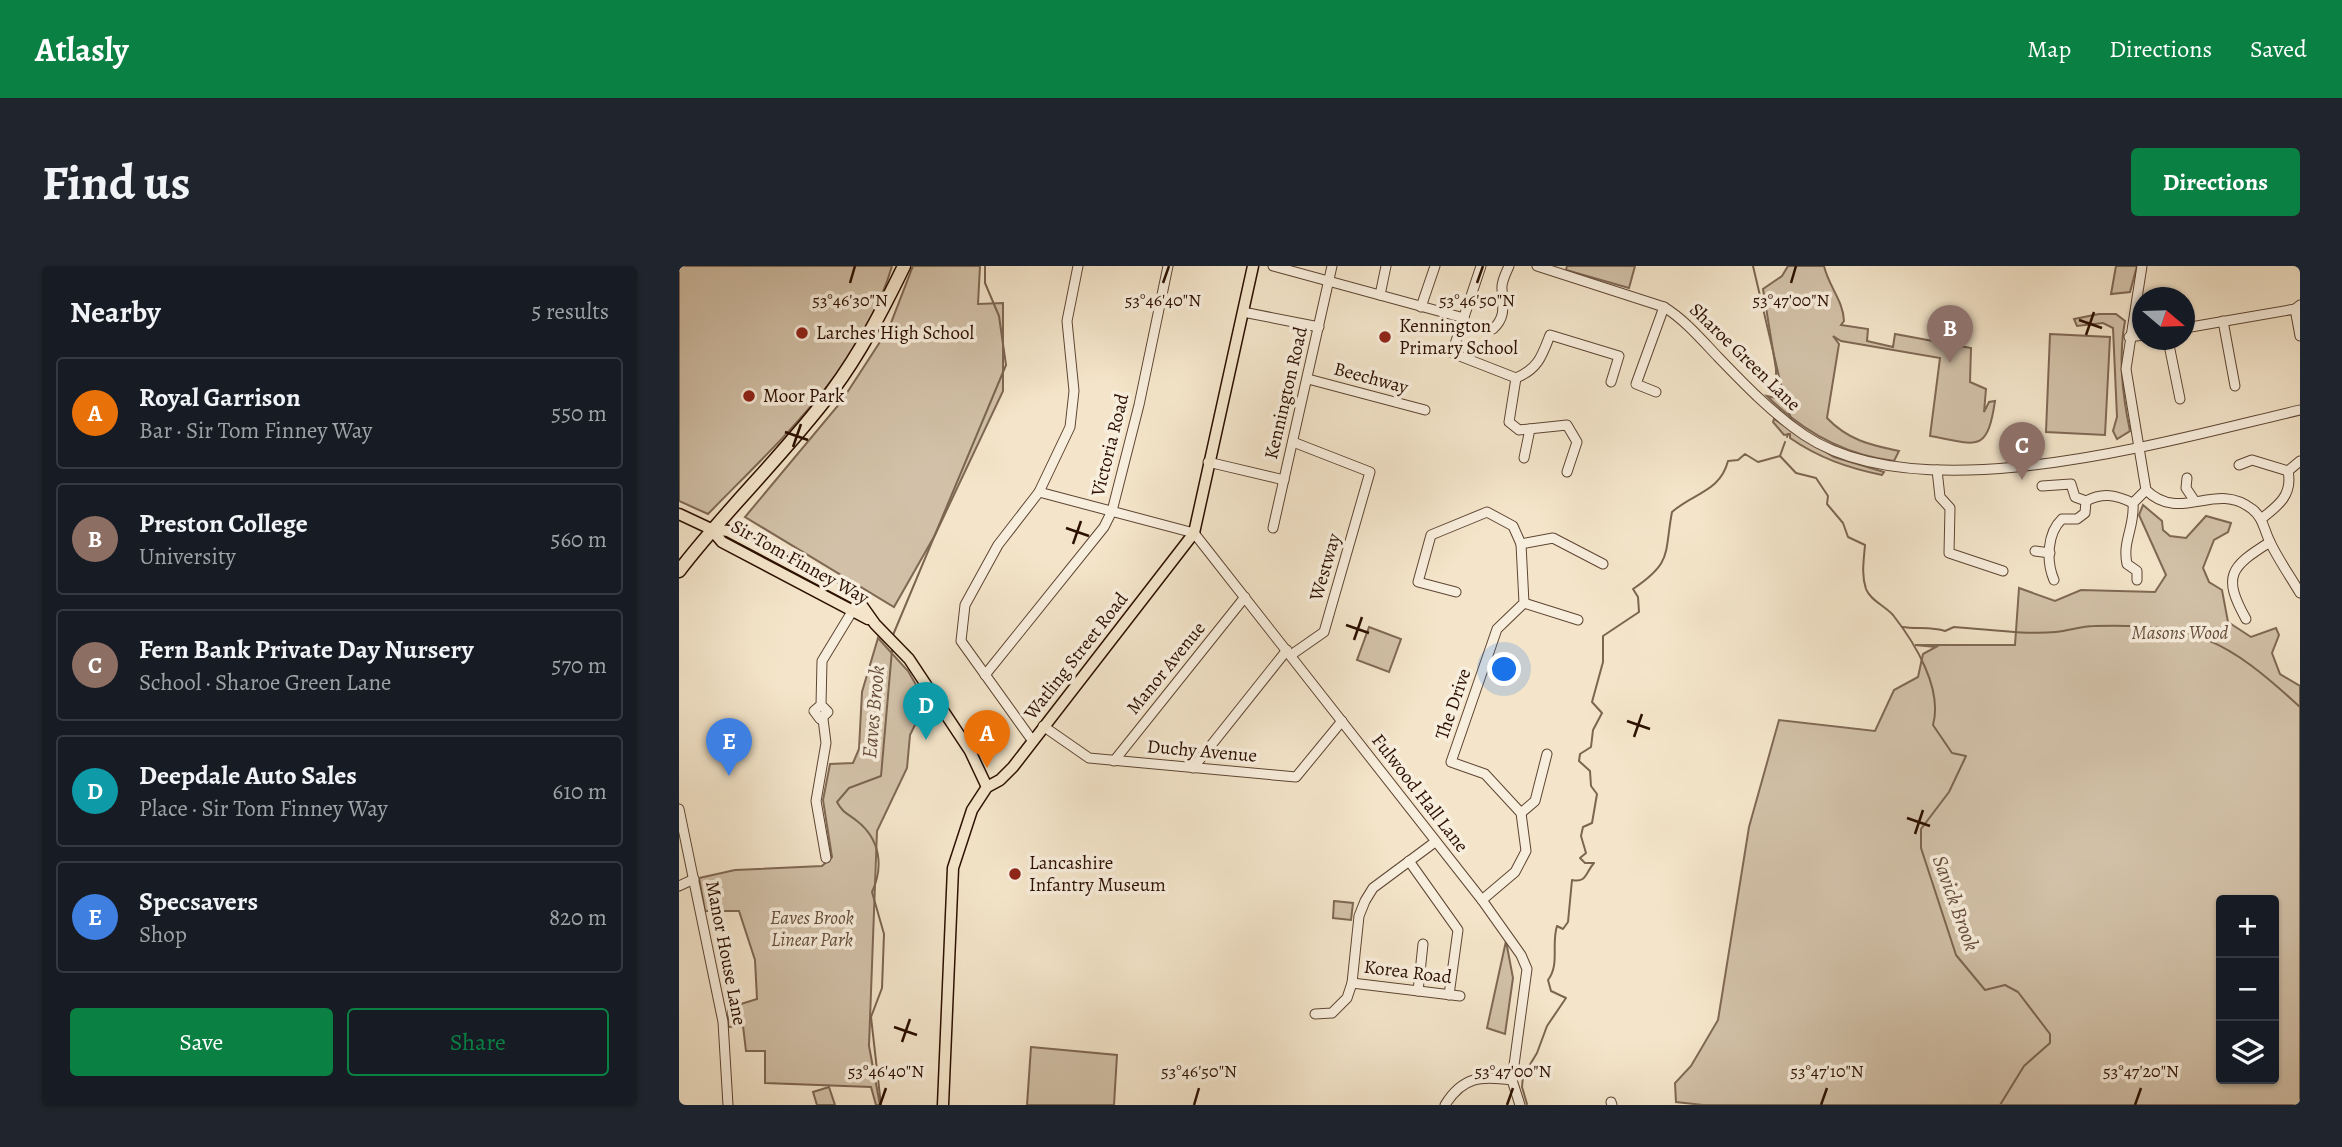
<!DOCTYPE html>
<html lang="en">
<head>
<meta charset="utf-8">
<style>
	:root { --surface:#171b24; --page:#20242c; --text:#f1f3f6; --muted:#9ea1a6; --line:#363941; --accent:#0b8043 }
	body { margin:0; font-family:Alegreya,serif; background:var(--page); color:var(--text) }
	.controls { position:absolute; right:21px; bottom:21px; display:grid; overflow:hidden; border-radius:7px; box-shadow:0 2px 5px #0004 }
	.controls button { width:63px; height:63px; display:grid; place-items:center; padding:0; border:0; border-bottom:2px solid var(--line); background:var(--surface); color:var(--text); font:35px sans-serif }
	.compass { position:absolute; left:1453px; top:21px; width:63px; height:63px; border-radius:50%; background:var(--surface); box-shadow:0 2px 5px #0004; rotate:109deg }
	.you { position:absolute; left:826px; top:404px; width:24px; height:24px; margin:-18px; border:5px solid #fff; border-radius:50%; background:#1a73e8; box-shadow:0 0 0 10px #1a73e833 }
	.badge { display:grid; place-items:center; width:46px; height:46px; border-radius:50%; background:var(--accent); color:#fff; font-size:23px; font-weight:700 }
	.pin { position:absolute; translate:-50% -58px; filter:drop-shadow(0 2px 4px #0008) }
	.pin::after { content:''; position:absolute; top:37px; width:24px; height:21px; background:inherit; clip-path:polygon(0 0,100% 0,50% 100%) }
	.list { margin:0; padding:0; list-style:none }
	h2 { display:flex; justify-content:space-between; align-items:center; height:91px; margin:0; padding:0 28px; font-size:30px }
	h2 small { font-size:23px; font-weight:400; color:var(--muted) }
	.list li { display:grid; grid-template-columns:46px 1fr auto; gap:21px; align-items:center; box-sizing:border-box; height:112px; margin:0 14px 14px; padding:0 14px; border:2px solid var(--line); border-radius:7px }
	.list b { display:block; font-size:26px; white-space:nowrap }
	.list p { margin:0; font-size:23px; white-space:nowrap; color:var(--muted) }
	.list em { font-size:23px; font-style:normal; color:var(--muted) }
	.actions { display:flex; gap:14px; padding:21px 28px }
	.actions a { flex:1; padding:16px 0; border:2px solid var(--accent); border-radius:7px; text-align:center; font-size:24px; color:var(--accent) }
	.actions .main { background:var(--accent); color:#fff }
	.icon { flex:none; width:38px; height:38px; fill:none; stroke:currentColor; stroke-width:2; stroke-linecap:round; stroke-linejoin:round }
	.map { position:relative; flex:none; width:1621px; height:839px; overflow:hidden; border-radius:7px }
	header { display:flex; align-items:center; gap:42px; box-sizing:border-box; height:98px; padding:0 35px; background:var(--accent); color:#fff }
	header strong { font-size:33px }
	nav { display:flex; gap:38px; margin-inline-start:auto; font-size:24px }
	.intro { display:flex; align-items:center; justify-content:space-between; box-sizing:border-box; height:168px; padding:0 42px }
	h1 { margin:0; font-size:49px }
	.button { padding:18px 32px; border-radius:7px; background:var(--accent); color:#fff; font-size:24px; font-weight:700 }
	main { display:flex; gap:42px; padding:0 42px }
	aside { flex:1; background:var(--surface); border-radius:7px; box-shadow:0 2px 5px #0004 }
	.map>svg:first-child { display:block }
</style>
</head>
<body>
<header>
<strong>Atlasly</strong>
<nav><a>Map</a><a>Directions</a><a>Saved</a></nav>
</header>
<div class="intro"><h1>Find us</h1><a class="button">Directions</a></div>
<main>
<aside>
<h2>Nearby<small>5 results</small></h2>
<ul class="list">
<li><span class="badge" style="background:#e8710a">A</span><div><b>Royal Garrison</b><p>Bar · Sir Tom Finney Way</p></div><em>550 m</em></li>
<li><span class="badge" style="background:#8d6e63">B</span><div><b>Preston College</b><p>University</p></div><em>560 m</em></li>
<li><span class="badge" style="background:#8d6e63">C</span><div><b>Fern Bank Private Day Nursery</b><p>School · Sharoe Green Lane</p></div><em>570 m</em></li>
<li><span class="badge" style="background:#0f9aa8">D</span><div><b>Deepdale Auto Sales</b><p>Place · Sir Tom Finney Way</p></div><em>610 m</em></li>
<li><span class="badge" style="background:#3f7fe0">E</span><div><b>Specsavers</b><p>Shop</p></div><em>820 m</em></li>
</ul>
<div class="actions"><a class="main">Save</a><a>Share</a></div>
</aside>
<div class="map">
<svg width="1621" height="839" viewBox="0 0 1621 839">
	<rect width="100%" height="100%" fill="#f4e5ca"/>
	<filter id="stains"><feTurbulence type="fractalNoise" baseFrequency=".00286" numOctaves="4"/><feColorMatrix values="0 0 0 0 .2 0 0 0 0 .09 0 0 0 0 .02 0 0 0 .5 -.17"/></filter>
	<radialGradient id="worn" r=".72"><stop offset=".6" stop-color="#630" stop-opacity="0"/><stop offset="1" stop-color="#630" stop-opacity=".3"/></radialGradient>
	<g fill="#d2c1a8" stroke="#7f6854" stroke-width="2" fill-rule="evenodd">
		<path d="M0,0H213C183,102 101,174 29,248L0,235Z"/>
		<polygon points="234,0 301,0 299,38 324,37 324,125 256,269 215,341 66,251 162,136 210,62"/>
		<polygon points="888,0 956,0 950,22 887,4"/>
		<path d="M1109,0H1145C1150,21 1164,34 1165,55L1162,59L1189,63L1188,75L1214,81L1216,68L1292,82L1291,116L1307,123L1305,146L1310,136L1316,135C1308,189 1297,178 1251,170L1261,92L1162,75L1154,70L1160,78L1148,152C1169,174 1191,179 1220,185L1215,195C1165,189 1123,165 1088,130L1097,132V103L1084,23L1103,10Z"/>
		<polygon points="1437,0 1458,0 1451,26 1432,28"/>
		<path d="M1420,48H1437L1446,55C1439,92 1443,128 1451,165L1438,173L1434,165L1438,151L1434,62L1424,57L1398,60L1395,53Z"/>
		<polygon points="1371,68 1431,71 1426,169 1367,166"/>
		<path d="M1095,153L1155,191L1205,206L1203,209C1169,202 1140,192 1111,172V168L1105,169L1094,156Z"/>
		<path d="M1464,239L1483,255L1484,264L1491,270L1507,272L1527,250L1552,257L1549,266L1535,274L1524,302L1530,316L1543,324L1549,356L1572,371L1597,362L1600,369L1593,387L1601,408L1621,420V839H1024L997,836L996,817L1012,800L1039,754L1070,561L1100,454L1196,465L1215,424L1239,411L1244,388L1257,381L1236,379H1336L1340,322L1376,335L1402,324L1476,326L1487,309L1460,249ZM1542,634H1595V813H1542Z"/>
		<polygon points="690,361 722,373 710,406 678,394"/>
		<polygon points="199,372 229,405 247,436 231,469 228,502 198,565 190,780 201,839 197,839 192,821 86,817 86,785 67,785 64,760 49,761 49,742 78,733 76,694 60,645 26,645 20,612 56,604 143,600 153,591 144,534 151,498 174,497 180,483 183,426"/>
		<polygon points="655,635 674,637 672,654 654,652"/>
		<polygon points="827,675 834,712 826,768 808,762"/>
		<polygon points="352,781 438,789 435,839 348,839"/>
		<polygon points="150,821 156,839 138,839 134,826"/>
	</g>
	<g fill="none" stroke-linecap="round" stroke-linejoin="round">
		<g stroke="#7b6550" stroke-width="2">
			<polyline points="1074,0 1106,136 1112,152"/>
			<polyline points="1108,171 1109,168"/>
			<path d="M1106,176L1101,190L1117,207L1137,212L1149,230L1148,238L1164,257L1169,271L1186,279C1185,293 1182,308 1187,323C1191,334 1206,340 1214,349C1236,377 1264,423 1254,459L1273,487L1287,490L1270,526L1242,563V582L1277,689L1306,724L1326,719L1339,726L1371,768V777L1345,800L1321,839"/>
			<path d="M1223,361C1237,363 1254,361 1266,365L1275,361C1308,363 1345,369 1377,366C1390,365 1402,360 1415,360C1516,357 1547,373 1621,441"/>
			<polyline points="214,369 327,99 320,50 306,17 306,0"/>
			<path d="M848,838L843,821L844,810L858,787L868,760L887,732L872,725L869,714C881,698 872,679 878,660L884,663L889,656L893,614C908,617 906,607 915,597H906L901,592L907,587L902,570L904,561L913,557L918,528L912,520L911,505L900,495L901,488L912,481L914,464L923,447L913,436L924,396V370L960,346L959,331L954,323C994,296 985,288 993,246C1014,227 1041,226 1049,195L1059,194L1066,188L1079,196L1101,190"/>
			<path d="M202,839L192,751L203,722L205,668L193,626C205,600 201,573 178,555C168,547 164,547 158,536L170,522L202,510L213,384"/>
		</g>
		<g stroke="#5e4532" stroke-width="11">
			<g id="minor">
				<polyline points="594,0 785,52"/>
				<path d="M802,0L773,87L837,112C859,103 863,90 871,69L940,90L932,116"/>
				<path d="M858,0L985,41C1006,54 1022,73 1039,91C1066,119 1093,147 1125,169C1243,248 1491,174 1621,144"/>
				<path d="M1463,0L1447,103L1467,224C1502,258 1536,214 1573,243C1584,251 1585,264 1591,276C1599,293 1611,310 1621,327"/>
				<polyline points="701,29 707,0"/>
				<polyline points="742,41 756,0"/>
				<polyline points="1616,43 1621,70"/>
				<polyline points="564,46 640,61"/>
				<polyline points="1544,55 1556,120"/>
				<polyline points="1506,62 1616,43 1621,39"/>
				<path d="M814,63C828,50 823,39 823,23C822,16 827,7 830,0"/>
				<polyline points="1450,71 1464,69"/>
				<polyline points="1489,74 1501,133"/>
				<polyline points="837,112 830,156 840,164 888,159 898,176 888,206"/>
				<polyline points="629,113 746,144"/>
				<polyline points="977,126 957,118 985,41"/>
				<polyline points="845,192 851,163"/>
				<polyline points="529,196 605,214"/>
				<path d="M1560,199L1573,194L1609,205C1614,229 1599,240 1582,253"/>
				<polyline points="1258,204 1261,231 1271,242 1270,287 1324,305"/>
				<polyline points="1609,205 1621,195"/>
				<polyline points="1508,212 1507,222 1515,234"/>
				<path d="M1363,220L1392,218L1396,231L1407,235C1424,226 1437,229 1454,237"/>
				<polyline points="360,226 515,267 803,634 842,689 848,703 833,814 841,839"/>
				<polyline points="594,262 653,0"/>
				<polyline points="1356,285 1371,287"/>
				<path d="M1375,314C1367,295 1368,267 1383,253H1398L1406,247L1407,235"/>
				<path d="M1458,314V305L1448,298C1443,275 1456,261 1454,237L1467,224"/>
				<polyline points="777,326 739,316 752,269 808,246 834,260 842,278"/>
				<polyline points="845,337 899,354"/>
				<path d="M1567,353C1543,310 1551,301 1591,276"/>
				<polyline points="612,389 645,366 691,206 614,176"/>
				<polyline points="306,409 425,261 433,245 460,139 489,0"/>
				<polyline points="142,439 135,445 141,453 149,446 142,439 143,395 177,339"/>
				<polyline points="144,453 147,477 137,535 147,592"/>
				<polyline points="364,460 410,492 617,511 663,455"/>
				<polyline points="353,474 282,375 286,339 319,279 360,226 391,161 395,125 388,55 399,0"/>
				<polyline points="435,495 566,331"/>
				<polyline points="514,502 608,384"/>
				<polyline points="0,543 44,756 49,839"/>
				<polyline points="842,547 856,535 868,488"/>
				<polyline points="730,595 779,664 770,729"/>
				<polyline points="0,620 15,613"/>
				<polyline points="803,634 836,606 847,585 842,547 806,508 772,496 818,363 845,337 842,278 874,272 924,298"/>
				<polyline points="673,717 781,730"/>
				<polyline points="739,725 744,678"/>
				<polyline points="636,748 653,747 668,732 673,717 680,650 686,635 694,622 756,576"/>
				<polyline points="932,836 933,839"/>
				<path d="M766,839C784,810 802,810 833,814"/>
			</g>
		</g>
		<g stroke="#2c1000" stroke-width="13">
			<g id="major">
				<polyline points="0,248 32,263 49,265 179,334 196,358 230,393 291,485 308,521"/>
				<polyline points="32,263 43,276 189,353"/>
				<polyline points="264,839 274,602 293,544 308,521 321,514 334,501 515,267 574,0"/>
			</g>
		</g>
		<g stroke="#2c1000" stroke-width="15">
			<path id="highway" d="M0,305C48,242 106,188 153,125C182,86 204,43 225,0"/>
		</g>
		<use href="#minor" stroke="#f8eedd" stroke-width="9"/>
		<use href="#major" stroke="#f4e5ca" stroke-width="10"/>
		<use href="#highway" stroke="#f4e5ca" stroke-width="12"/>
	</g>
	<path fill="none" stroke="#2c1000" stroke-width="2.5" d="M171,17L176,0M484,17L490,0M798,17L804,0M1112,17L1117,0M1400,54L1423,62M1407,69L1415,46M106,166L129,174M114,181L122,158M387,262L410,270M394,278L402,255M667,359L690,367M675,374L683,351M948,455L971,463M955,471L963,448M1228,552L1251,560M1236,568L1244,544M215,761L238,769M223,776L231,753M201,839L207,822M515,839L520,822M828,839L834,822M1142,839L1148,822M1456,839L1462,822"/>
	<g fill="#8f2418" stroke="#f8eedd" stroke-width="2.5">
		<circle cx="123" cy="67" r="7"/>
		<circle cx="706" cy="71" r="7"/>
		<circle cx="70" cy="130" r="7"/>
		<circle cx="336" cy="608" r="7"/>
	</g>
	<g text-anchor="middle" dominant-baseline="central" stroke-width="7" stroke-linejoin="round" paint-order="stroke">
		<g font-size="19" fill="#2c1000" stroke="#f8eedd" text-anchor="start">
			<text x="720" y="60">Kennington<tspan x="720" dy="22">Primary School</tspan></text>
			<text x="137" y="67">Larches High School</text>
			<text x="84" y="130">Moor Park</text>
			<text x="350" y="597">Lancashire<tspan x="350" dy="22">Infantry Museum</tspan></text>
		</g>
		<g font-size="19" fill="#2c1000" stroke="#f8eedd">
			<text transform="translate(1066 91) rotate(44)">Sharoe Green Lane</text>
			<text transform="translate(692 112) rotate(15)">Beechway</text>
			<text transform="translate(607 127) rotate(-77)">Kennington Road</text>
			<text transform="translate(431 179) rotate(-76)">Victoria Road</text>
			<text transform="translate(121 296) rotate(29)">Sir Tom Finney Way</text>
			<text transform="translate(646 301) rotate(-74)">Westway</text>
			<text transform="translate(397 390) rotate(-52)">Watling Street Road</text>
			<text transform="translate(487 402) rotate(-51)">Manor Avenue</text>
			<text transform="translate(774 438) rotate(-71)">The Drive</text>
			<text transform="translate(523 485) rotate(5)">Duchy Avenue</text>
			<text transform="translate(741 527) rotate(52)">Fulwood Hall Lane</text>
			<text transform="translate(47 687) rotate(79)">Manor House Lane</text>
			<text transform="translate(729 706) rotate(7)">Korea Road</text>
		</g>
		<g font-size="19" font-style="italic" fill="#664e3b" stroke="#f8eedd">
			<text x="1501" y="367">Masons Wood</text>
			<text x="133" y="652">Eaves Brook<tspan x="133" dy="22">Linear Park</tspan></text>
		</g>
		<g font-size="21" font-style="italic" fill="#674f3c" stroke="#f8eedd">
			<text transform="translate(194 446) rotate(-85)">Eaves Brook</text>
			<text transform="translate(1277 637) rotate(70)">Savick Brook</text>
		</g>
	</g>
	<g font-size="18" text-anchor="middle" fill="#2c1000" stroke="#f8eedd" stroke-width="7" stroke-linejoin="round" paint-order="stroke">
		<text x="171" y="40">53°46'30"N</text>
		<text x="484" y="40">53°46'40"N</text>
		<text x="798" y="40">53°46'50"N</text>
		<text x="1112" y="40">53°47'00"N</text>
		<text x="207" y="811">53°46'40"N</text>
		<text x="520" y="811">53°46'50"N</text>
		<text x="834" y="811">53°47'00"N</text>
		<text x="1148" y="811">53°47'10"N</text>
		<text x="1462" y="811">53°47'20"N</text>
	</g>
	<rect width="100%" height="100%" filter="url(#stains)"/>
	<rect width="100%" height="100%" fill="url(#worn)"/>
</svg>
<div class="controls">
<button>+</button>
<button>−</button>
<button><svg class="icon" aria-label="layers" viewBox="0 0 24 24"><path d="M12 4l9 5-9 5-9-5zM3 14l9 5 9-5"/></svg></button>
</div>
<svg class="compass" viewBox="-18 -18 36 36"><path d="M0-13l5 13h-10z" fill="#e53935"/><path d="M0 13l5-13h-10z" fill="#9ea1a6"/></svg>
<div class="you"></div>
<div class="pin badge" style="left:308px;top:502px;background:#e8710a">A</div>
<div class="pin badge" style="left:1271px;top:97px;background:#8d6e63">B</div>
<div class="pin badge" style="left:1343px;top:214px;background:#8d6e63">C</div>
<div class="pin badge" style="left:247px;top:474px;background:#0f9aa8">D</div>
<div class="pin badge" style="left:50px;top:510px;background:#3f7fe0">E</div>
</div>
</main>
</body>
</html>
